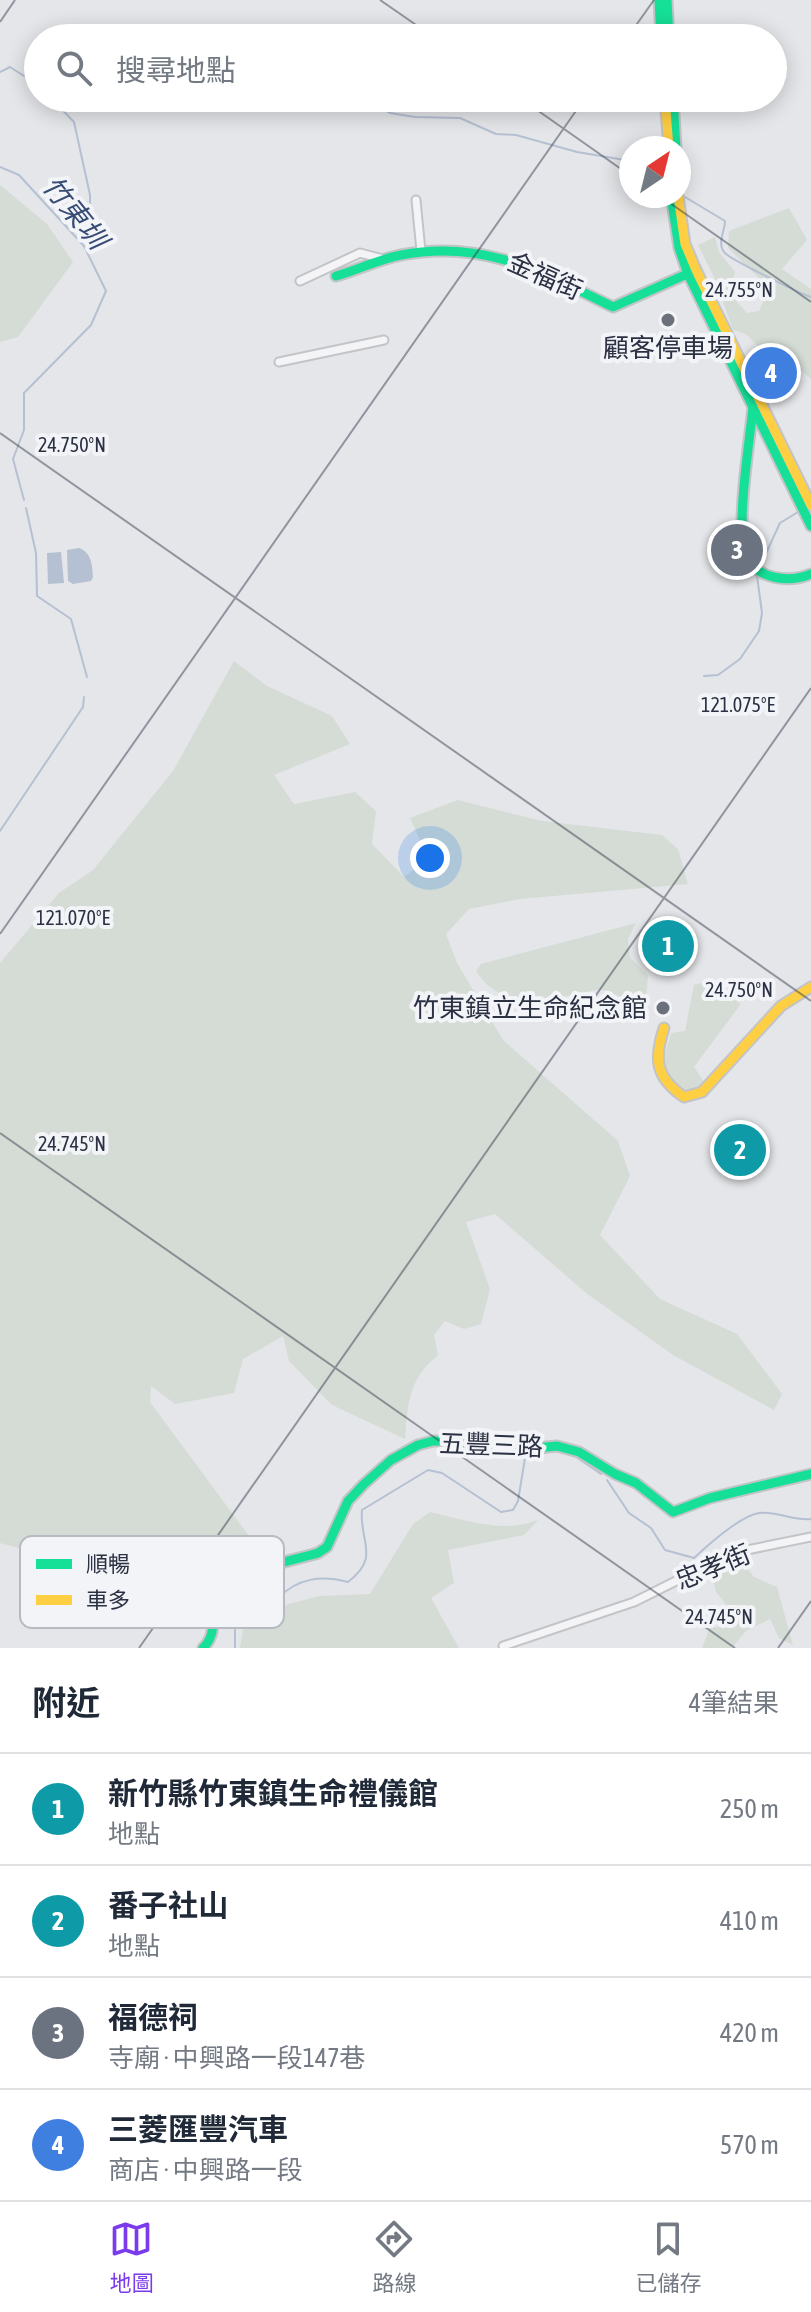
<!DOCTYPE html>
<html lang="zh-TW">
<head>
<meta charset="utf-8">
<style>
	:root { --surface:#fff; --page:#f2f2f3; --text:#1f2937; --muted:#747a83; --line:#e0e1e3; --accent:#7c3aed }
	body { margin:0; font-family:"Asap Condensed","Noto Sans TC",sans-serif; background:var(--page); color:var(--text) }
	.compass { position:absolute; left:619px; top:136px; width:72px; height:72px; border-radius:50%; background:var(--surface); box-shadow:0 4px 20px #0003; rotate:35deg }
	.you { position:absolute; left:430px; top:858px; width:28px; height:28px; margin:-20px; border:6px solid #fff; border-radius:50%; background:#1a73e8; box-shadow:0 0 0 12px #1a73e833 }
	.badge { display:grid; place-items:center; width:52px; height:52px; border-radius:50%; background:var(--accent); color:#fff; font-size:26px; font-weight:700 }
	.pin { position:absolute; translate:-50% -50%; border:4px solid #fff; box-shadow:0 2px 8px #0006 }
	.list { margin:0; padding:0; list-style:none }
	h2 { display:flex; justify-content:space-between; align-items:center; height:104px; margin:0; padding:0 32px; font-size:34px }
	h2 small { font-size:26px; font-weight:400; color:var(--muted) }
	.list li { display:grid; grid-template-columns:52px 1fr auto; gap:24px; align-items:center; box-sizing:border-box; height:112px; padding:0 32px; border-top:2px solid var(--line) }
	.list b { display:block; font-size:30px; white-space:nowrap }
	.list p { margin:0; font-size:26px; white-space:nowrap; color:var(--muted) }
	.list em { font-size:26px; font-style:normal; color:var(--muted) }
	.icon { flex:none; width:44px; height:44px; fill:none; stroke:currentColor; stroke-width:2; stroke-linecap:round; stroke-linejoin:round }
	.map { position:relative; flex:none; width:811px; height:1648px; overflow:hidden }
	.search { position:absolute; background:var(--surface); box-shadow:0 4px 20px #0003; left:24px; right:24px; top:24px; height:88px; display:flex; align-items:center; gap:20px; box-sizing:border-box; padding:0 28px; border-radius:44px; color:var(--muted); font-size:30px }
	.sheet { height:552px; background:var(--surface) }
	nav { display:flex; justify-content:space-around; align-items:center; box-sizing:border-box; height:112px; border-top:2px solid var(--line); background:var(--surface); font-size:22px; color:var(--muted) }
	nav a { display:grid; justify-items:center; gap:4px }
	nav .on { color:var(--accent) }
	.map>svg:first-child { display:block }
</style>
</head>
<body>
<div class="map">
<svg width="811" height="1648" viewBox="0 0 811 1648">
	<rect width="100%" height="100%" fill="#e5e6e9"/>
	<g fill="#d4dcd5">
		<polygon points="0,185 47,224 73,262 18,337 0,342"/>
		<polygon points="789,208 807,240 782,269 811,289 811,379 794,364 760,348 746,334 733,330 714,277 698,245 715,237 719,252 735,272 730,294 747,313 759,311 769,288 728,248 729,231"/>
		<path d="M234,661L267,686L332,716L350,744L274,775L294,804L355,792L376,811L372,844L404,877L428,858L410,818L458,800L542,821L662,835L678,849L688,884L520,899L469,909L446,934L457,963L503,1040L618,1141L630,1176L600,1235L660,1299L737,1334L782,1394L774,1410L673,1355L586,1293L495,1214L466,1222L490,1289L481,1324L464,1329L445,1321L434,1335L438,1355C408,1380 408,1403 405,1439L332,1405L289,1361L283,1336L243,1359L234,1393L175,1404L151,1386L150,1402L249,1536C190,1555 123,1558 60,1556C41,1555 19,1548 0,1543V963L59,893L93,870L173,771Z"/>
		<path d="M636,923L628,939L630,958L648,975L644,1018C635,1008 618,992 603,990C596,989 585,993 578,994C540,1000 501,1010 476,971L481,964Z"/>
		<polygon points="705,982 741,1004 694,1067 706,1085 694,1091 682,1091 674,1083 663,1062 671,1033 685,1031 694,985"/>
		<path d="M430,1512C464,1520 504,1534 538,1520L524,1535L448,1550L454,1583L431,1598L459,1648H240L245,1616L319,1596L370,1594L413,1524Z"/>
		<polygon points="740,1559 754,1577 777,1587 793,1645 779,1638 770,1619 746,1631 732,1648 702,1648 710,1627 719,1627 734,1614 716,1592 710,1568"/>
	</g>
	<g fill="#b5c0d3">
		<path d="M79,548C92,553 92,565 93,577L91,581L73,584L68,581L67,550Z"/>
		<polygon points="61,552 64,583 48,584 47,553"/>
	</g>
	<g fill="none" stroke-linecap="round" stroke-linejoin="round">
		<g stroke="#b5c0d3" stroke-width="2">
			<polyline points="0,72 10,67 38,85"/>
			<polyline points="51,98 74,122 90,195 90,240"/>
			<polyline points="363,98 390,113 415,117 460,118 496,134 516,135 577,152 631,161"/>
			<polyline points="0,167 19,175 84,246 106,291 91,325 24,393 24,430 13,459 24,500"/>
			<path d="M685,197L725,221C725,231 717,243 724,252C727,258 801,294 811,297"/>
			<polyline points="26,508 36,553 37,596 71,619 87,677"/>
			<polyline points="761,564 780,523 798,512"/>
			<polyline points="704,676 718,675 740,659 759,631 762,613 757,576"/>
			<polyline points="0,831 83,707 84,697"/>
			<polyline points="573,1455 601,1474"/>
			<path d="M607,1480L629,1513L651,1528L665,1550L694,1558C708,1545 740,1516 759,1513C776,1511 794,1521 811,1519"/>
			<path d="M237,1602L278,1598C298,1578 321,1575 348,1582C381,1557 359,1542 362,1510L428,1470L442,1473L501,1512L513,1510L518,1501L525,1458L552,1451"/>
			<polyline points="235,1648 235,1611"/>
		</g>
		<g stroke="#c3c4c7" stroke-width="11">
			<g id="street">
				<polyline points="416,200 421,251"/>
				<polyline points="300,281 360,253 383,259"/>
				<polyline points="279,362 384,340"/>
				<polyline points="503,1646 634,1602 732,1553 811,1537"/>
			</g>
		</g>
		<g stroke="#c3c4c7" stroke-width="13">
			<g id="fast">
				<polyline points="659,0 661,38"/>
				<polyline points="667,0 669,38"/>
				<polyline points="673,98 676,148"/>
				<polyline points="671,196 679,248 688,274 811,526"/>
				<path d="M336,276C358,270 379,259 401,255C484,239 541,272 613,307L696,270"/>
				<path d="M753,407C750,439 735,529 746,555C756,580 790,583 811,574"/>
				<path d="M203,1648C218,1634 210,1617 216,1600C226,1572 292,1561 318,1553L327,1547L348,1501L364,1484L391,1460L418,1445L433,1441H455L513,1450L557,1446L579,1452L615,1474L636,1483L673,1512L710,1498L811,1474"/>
			</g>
		</g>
		<g stroke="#c3c4c7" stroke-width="13">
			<g id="slow">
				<polyline points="665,98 669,148"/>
				<polyline points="678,196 685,244 696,270 811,505"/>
				<path d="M664,1028C654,1059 655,1077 684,1097L702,1092L781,1006L811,987"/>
			</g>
		</g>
		<use href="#street" stroke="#f4f4f6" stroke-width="7"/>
		<use href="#fast" stroke="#16e098" stroke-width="9"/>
		<use href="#slow" stroke="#ffcf43" stroke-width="9"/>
	</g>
	<path fill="none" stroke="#2b3142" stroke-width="2" stroke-opacity="0.45" d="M380,0L435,38M0,22L15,0M627,38L654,0M520,98L631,176M660,196L811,302M0,433L811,1001M0,934L585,98M0,1133L735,1648M139,1648L811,688M778,1648L811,1601"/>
	<g fill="#6c707c" stroke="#f3f4f8" stroke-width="3">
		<circle cx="668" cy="320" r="8"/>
		<circle cx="663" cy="1008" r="8"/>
	</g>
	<g text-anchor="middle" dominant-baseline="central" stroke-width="8" stroke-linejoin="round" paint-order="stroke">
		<g font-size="26" fill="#2b3142" stroke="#f3f4f8">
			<text transform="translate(545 276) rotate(24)">金福街</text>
			<text transform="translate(491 1445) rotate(2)">五豐三路</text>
			<text transform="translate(713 1567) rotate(-22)">忠孝街</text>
		</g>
		<g font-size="26" fill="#2b3142" stroke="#f3f4f8">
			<text x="668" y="348">顧客停車場</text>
			<text x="647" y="1008" text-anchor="end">竹東鎮立生命紀念館</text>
		</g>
		<g font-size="28" font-style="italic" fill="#374c75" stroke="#f3f4f8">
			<text transform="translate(75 212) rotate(51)">竹東圳</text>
		</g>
	</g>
	<rect x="20" y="1536" width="264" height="92" rx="12" fill="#f3f4f8" stroke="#b7bac1" stroke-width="2"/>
	<rect x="36" y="1559" width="36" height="10" fill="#16e098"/>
	<rect x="36" y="1595" width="36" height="10" fill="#ffcf43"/>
	<g font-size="22" fill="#2b3142">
		<text x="86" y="1572">順暢</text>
		<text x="86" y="1608">車多</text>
	</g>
	<g font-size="20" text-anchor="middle" fill="#2b3142" stroke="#f3f4f8" stroke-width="8" stroke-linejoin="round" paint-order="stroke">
		<text x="739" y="297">24.755°N</text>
		<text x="72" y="452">24.750°N</text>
		<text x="738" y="712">121.075°E</text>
		<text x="73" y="925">121.070°E</text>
		<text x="739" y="997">24.750°N</text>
		<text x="72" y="1151">24.745°N</text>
		<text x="719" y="1624">24.745°N</text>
	</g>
</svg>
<svg class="compass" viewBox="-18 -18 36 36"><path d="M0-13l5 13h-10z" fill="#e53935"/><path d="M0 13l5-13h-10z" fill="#747a83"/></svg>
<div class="you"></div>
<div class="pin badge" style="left:668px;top:946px;background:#0f9aa8">1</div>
<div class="pin badge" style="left:740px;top:1150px;background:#0f9aa8">2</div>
<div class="pin badge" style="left:737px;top:550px;background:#6b7280">3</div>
<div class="pin badge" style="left:771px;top:373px;background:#3f7fe0">4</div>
<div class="search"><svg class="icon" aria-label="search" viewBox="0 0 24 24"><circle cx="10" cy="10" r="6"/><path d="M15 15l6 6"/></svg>搜尋地點</div>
</div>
<section class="sheet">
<h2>附近<small>4筆結果</small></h2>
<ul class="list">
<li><span class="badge" style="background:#0f9aa8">1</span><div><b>新竹縣竹東鎮生命禮儀館</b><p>地點</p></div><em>250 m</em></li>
<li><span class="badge" style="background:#0f9aa8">2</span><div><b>番子社山</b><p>地點</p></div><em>410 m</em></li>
<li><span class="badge" style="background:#6b7280">3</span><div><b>福德祠</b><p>寺廟 · 中興路一段147巷</p></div><em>420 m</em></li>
<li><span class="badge" style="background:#3f7fe0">4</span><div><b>三菱匯豐汽車</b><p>商店 · 中興路一段</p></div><em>570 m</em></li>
</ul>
</section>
<nav>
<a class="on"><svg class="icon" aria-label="map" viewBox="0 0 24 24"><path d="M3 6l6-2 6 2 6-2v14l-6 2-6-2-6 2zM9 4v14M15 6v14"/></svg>地圖</a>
<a><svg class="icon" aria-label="directions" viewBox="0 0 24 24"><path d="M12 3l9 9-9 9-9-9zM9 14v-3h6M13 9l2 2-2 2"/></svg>路線</a>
<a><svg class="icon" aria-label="saved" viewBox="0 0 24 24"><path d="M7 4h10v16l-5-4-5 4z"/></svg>已儲存</a>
</nav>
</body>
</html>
